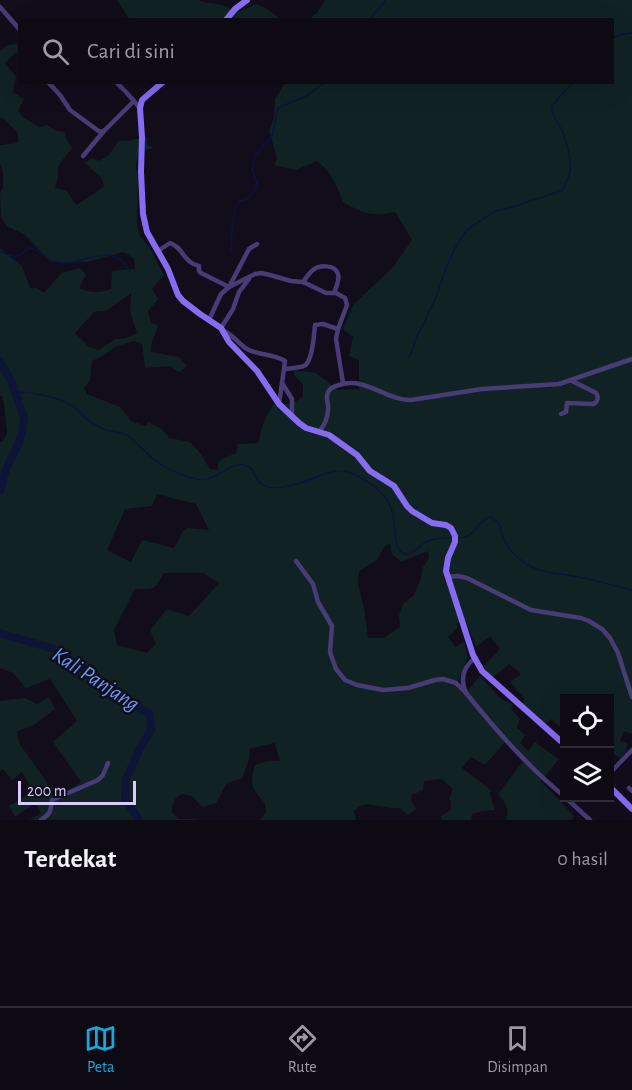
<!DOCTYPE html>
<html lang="id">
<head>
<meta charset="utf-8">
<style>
	:root { --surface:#0e0a14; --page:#1c1822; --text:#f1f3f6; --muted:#9b9aa0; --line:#2e2b34; --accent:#14a9de }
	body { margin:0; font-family:"Alegreya Sans",sans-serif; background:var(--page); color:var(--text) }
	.controls { position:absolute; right:18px; bottom:18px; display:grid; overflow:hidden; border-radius:0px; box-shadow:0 6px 24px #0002 }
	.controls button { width:54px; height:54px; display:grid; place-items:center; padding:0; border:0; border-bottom:2px solid var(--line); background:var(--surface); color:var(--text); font:30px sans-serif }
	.scale { position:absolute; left:18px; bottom:15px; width:118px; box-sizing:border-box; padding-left:6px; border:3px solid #d9ccfa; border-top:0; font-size:16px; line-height:21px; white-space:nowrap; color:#d9ccfa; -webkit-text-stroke:4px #120d1b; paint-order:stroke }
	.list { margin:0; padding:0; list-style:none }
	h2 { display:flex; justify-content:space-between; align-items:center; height:78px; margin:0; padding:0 24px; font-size:26px }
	h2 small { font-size:20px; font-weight:400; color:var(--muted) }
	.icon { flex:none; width:33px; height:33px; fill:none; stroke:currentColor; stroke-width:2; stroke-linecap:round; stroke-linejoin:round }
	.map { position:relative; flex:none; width:632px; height:820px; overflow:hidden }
	.search { position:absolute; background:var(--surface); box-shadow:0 6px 24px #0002; left:18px; right:18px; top:18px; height:66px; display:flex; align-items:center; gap:15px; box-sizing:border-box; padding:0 21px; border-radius:0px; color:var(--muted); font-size:22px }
	.sheet { height:186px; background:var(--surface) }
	nav { display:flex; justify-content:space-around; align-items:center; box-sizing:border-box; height:84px; border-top:2px solid var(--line); background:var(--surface); font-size:16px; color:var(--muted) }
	nav a { display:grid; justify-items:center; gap:3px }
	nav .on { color:var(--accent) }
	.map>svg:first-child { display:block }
</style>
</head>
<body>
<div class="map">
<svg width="632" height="820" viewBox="0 0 632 820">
	<rect width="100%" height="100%" fill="#120d1b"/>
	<g fill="#112225" fill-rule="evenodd">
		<polygon points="117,0 199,0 203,2 223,5 239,12 256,4 266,8 281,19 129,19"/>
		<path d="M325,0H632V734L624,731L620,741L628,744L626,752L620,758L614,754L611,757L610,756V698H564V722L560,727L551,719L546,724L522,704L525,699L510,682L521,674L509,664L492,678L484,666L500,649L490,636L476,647L465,620L458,623L457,628L448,637L455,647L464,642L468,657L457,683L467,691L480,676L500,698L513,705L511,709L520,719L517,728L525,735L520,743L528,751L535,742L559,759L541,781L574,816L572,820H506C510,809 505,802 498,794L521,764L524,759L505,742L485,765L471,757L462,768L491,790L490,795L495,810L482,811L472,814L471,820H442L440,817L451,810V802L449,799L453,789L442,779L424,781L423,790L412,795L411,800L416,809L408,815L400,808C395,808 389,808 384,807C372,805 364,801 354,811L356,820H260L266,812L265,803C252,789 249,785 255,765L268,761H280L275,743L249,749C251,763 245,765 243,778L227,783L216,803L202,807L192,796L182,794L175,799L171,811L178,819H193L197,820H30L41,813L35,803L15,817L9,806L33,791L22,772L12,780L3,769L0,771V701L25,698L37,704L49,697L55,709L34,725L17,731L19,743L57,797L81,782L53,742L77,721L50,679L26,688L13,673L0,668V442L3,441L7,434L4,403L2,396H0V248L22,266L30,288H37L44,293L62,273L80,268L86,275L79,288C91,293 99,293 111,289L112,271L135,269L134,258L123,252L87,262H51L25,235L7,226L1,217L0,193L3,188V171L0,165V145L18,143V133L3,118L0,117V51L8,45L19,43V52L14,54L5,63L16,76L13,92L24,99L18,111L24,118L40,127L47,125L56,131L65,132L66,138L72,148L58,166V177L55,188L67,191L76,205L104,187L102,178L84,163L92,158L99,161L109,155L118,141H127L147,137V144L153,148L139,152L136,165L138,181L137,222L139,235L150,248L164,275L152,289L158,299L148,311L151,323L158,325C156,334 150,343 151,352L179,357L187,366L179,372L170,366L145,368L142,344L134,341L114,347L106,354L92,361L90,380L84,388L87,394L120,407L131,421L146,426L148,422L162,429L169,438L190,442L200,453L210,469L218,470V463L222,459L236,453L238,444L259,443C261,426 265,417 275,403C286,406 295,404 303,396V384L294,375V370L316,373L338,390L359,389V360L349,356L353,337L343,329L353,305L393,267L412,240L395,212C370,217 365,214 343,202C337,186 331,171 317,161L296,170L274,165L277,158L269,130L274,118L275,99L285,83L612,82V20L309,19L317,13ZM131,293L130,311L137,333L126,338L116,339L98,350L89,347L75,333L94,312L98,311H106ZM157,494L196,504L209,530L187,528L183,531L174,548L142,540L131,562L107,550L125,509L152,506ZM390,543L392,554L401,562L428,551L429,558L423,567L421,578L414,595L403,604L399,616L400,627L384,638H368L364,608L358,584L359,571L378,559L384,547ZM164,573H203L219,583L189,616L167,609L150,630L156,644L147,653L117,645L114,630L135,589C155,590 154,590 164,573Z"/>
	</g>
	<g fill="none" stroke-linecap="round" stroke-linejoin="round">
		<g stroke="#0c1535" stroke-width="1.5">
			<polyline points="369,20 386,0"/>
			<polyline points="612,38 623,34 632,33"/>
			<path d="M0,251C11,257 19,260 27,248C40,247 44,260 56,262C85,268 109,237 130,271"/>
			<polyline points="231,252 232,229 236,206 240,201 247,199 255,190 257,182 252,170 255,155 272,136 278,108 306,96 325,82"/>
			<path d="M409,358L416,338L426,319L436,297L447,266L454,250L466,231L484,218L498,210L512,207L558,192L564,188C566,182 570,176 570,170C571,159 567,143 563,133C560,125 551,116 552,107C553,102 568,89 573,82"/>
			<path d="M16,392C33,392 64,398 77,409C83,415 86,420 94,424C98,426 102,429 106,430C114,432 121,431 128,436C138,443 145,453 155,460C166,469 183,476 197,479C215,483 227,463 243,465C256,466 253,478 261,484C271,491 290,486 301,483C319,478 334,465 353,474C365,479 378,488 386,498C389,503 392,509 393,515C395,524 393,555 407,554C413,554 420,545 426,542C435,538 443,538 453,538"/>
			<path d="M458,538C476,538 476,521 490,517C501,522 500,529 504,539C507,548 518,558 525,563C540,574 560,573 578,577C596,580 614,586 632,590"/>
		</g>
		<g stroke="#0c1535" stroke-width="8">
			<polyline points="0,362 11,380 24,418 22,432 18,445 6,469 0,491"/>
			<polyline points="0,633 54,649 90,673 101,684 116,695 150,714 151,730 139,750 126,780 125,799 139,820"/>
		</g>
		<g stroke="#483c76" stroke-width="4.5">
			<polyline points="0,7 20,30"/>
			<polyline points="48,82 60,95 70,110 100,132 104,131 134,101"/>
			<polyline points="116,82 126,92 140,108"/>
			<polyline points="83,156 104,131"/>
			<path d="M158,251L170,243C181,247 181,254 189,261C192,264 196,265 199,266V271L201,273L229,287L249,249L257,244"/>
			<path d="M303,282C306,278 309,273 313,270C319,265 335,264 338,274C340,279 336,288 334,293"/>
			<polyline points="209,320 221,294 229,287 255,274 261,273 270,275 291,281 303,282 326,293 336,293 345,298 347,305 338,329 336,339 343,383"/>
			<polyline points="221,328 233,309 239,292 249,279"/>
			<path d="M223,331C232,333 238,344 247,349C259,356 272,353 285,361L282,383L292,399V416"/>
			<path d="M285,369C290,368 299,368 304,366C313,361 314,334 315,325L323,324L338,329"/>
			<polyline points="279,404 282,383"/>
			<path d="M561,414L566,412L567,403L594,404C598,401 599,397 596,393L570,380"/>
			<path d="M319,432C324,425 328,419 328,410C329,404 325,398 328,392C330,388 335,386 339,385C365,376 387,401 411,400L482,389L559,384L632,359"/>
			<polyline points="296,561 313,584 318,602 332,626 330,652 336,669 345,680 357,685 383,690 408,688 435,680 443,679 456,683 466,693"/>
			<polyline points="448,577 457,576 467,578 531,610 581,618 589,621 602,629 610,638 618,653 632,697"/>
			<path d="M475,658C463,667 460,679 466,693C496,730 527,766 564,796"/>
			<polyline points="610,773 632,750"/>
			<polyline points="629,788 632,791"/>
			<polyline points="566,798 590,820"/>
			<path d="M41,820C52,812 50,812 52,800L98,780L103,775L108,763"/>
		</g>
		<g stroke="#856cf1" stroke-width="6">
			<polyline points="226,20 235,9 247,0"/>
			<polyline points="163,82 142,100 140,108 142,137 141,172 143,214 147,232 168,269 178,295 183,301 200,314 221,328 229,342 257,371 279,404 299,423 306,428 329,435 357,455 370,471 394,486 407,506 412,511 432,523 446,525 451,528 455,536 455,542 448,558 446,571 473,655 482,671 564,744"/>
			<polyline points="610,787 632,809"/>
		</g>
	</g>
	<g text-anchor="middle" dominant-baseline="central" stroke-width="5" stroke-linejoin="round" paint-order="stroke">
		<g font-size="22" font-style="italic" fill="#6398f1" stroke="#120d1b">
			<text transform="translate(96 679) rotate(33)">Kali Panjang</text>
		</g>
	</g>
</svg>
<div class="controls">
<button><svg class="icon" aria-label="locate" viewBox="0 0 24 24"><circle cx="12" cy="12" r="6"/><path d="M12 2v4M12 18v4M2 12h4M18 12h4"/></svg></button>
<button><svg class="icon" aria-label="layers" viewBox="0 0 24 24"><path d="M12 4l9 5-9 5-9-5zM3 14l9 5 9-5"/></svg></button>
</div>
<div class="scale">200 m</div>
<div class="search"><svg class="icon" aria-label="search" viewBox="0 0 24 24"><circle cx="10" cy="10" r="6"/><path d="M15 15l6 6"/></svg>Cari di sini</div>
</div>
<section class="sheet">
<h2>Terdekat<small>0 hasil</small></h2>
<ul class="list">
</ul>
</section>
<nav>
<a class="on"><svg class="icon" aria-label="map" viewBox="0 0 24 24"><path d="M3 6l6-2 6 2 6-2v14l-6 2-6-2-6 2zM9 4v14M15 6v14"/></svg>Peta</a>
<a><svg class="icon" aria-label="directions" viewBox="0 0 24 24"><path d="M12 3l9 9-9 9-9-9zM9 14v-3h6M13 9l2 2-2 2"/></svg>Rute</a>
<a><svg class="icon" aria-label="saved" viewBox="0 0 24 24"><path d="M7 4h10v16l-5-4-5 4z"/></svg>Disimpan</a>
</nav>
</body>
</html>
